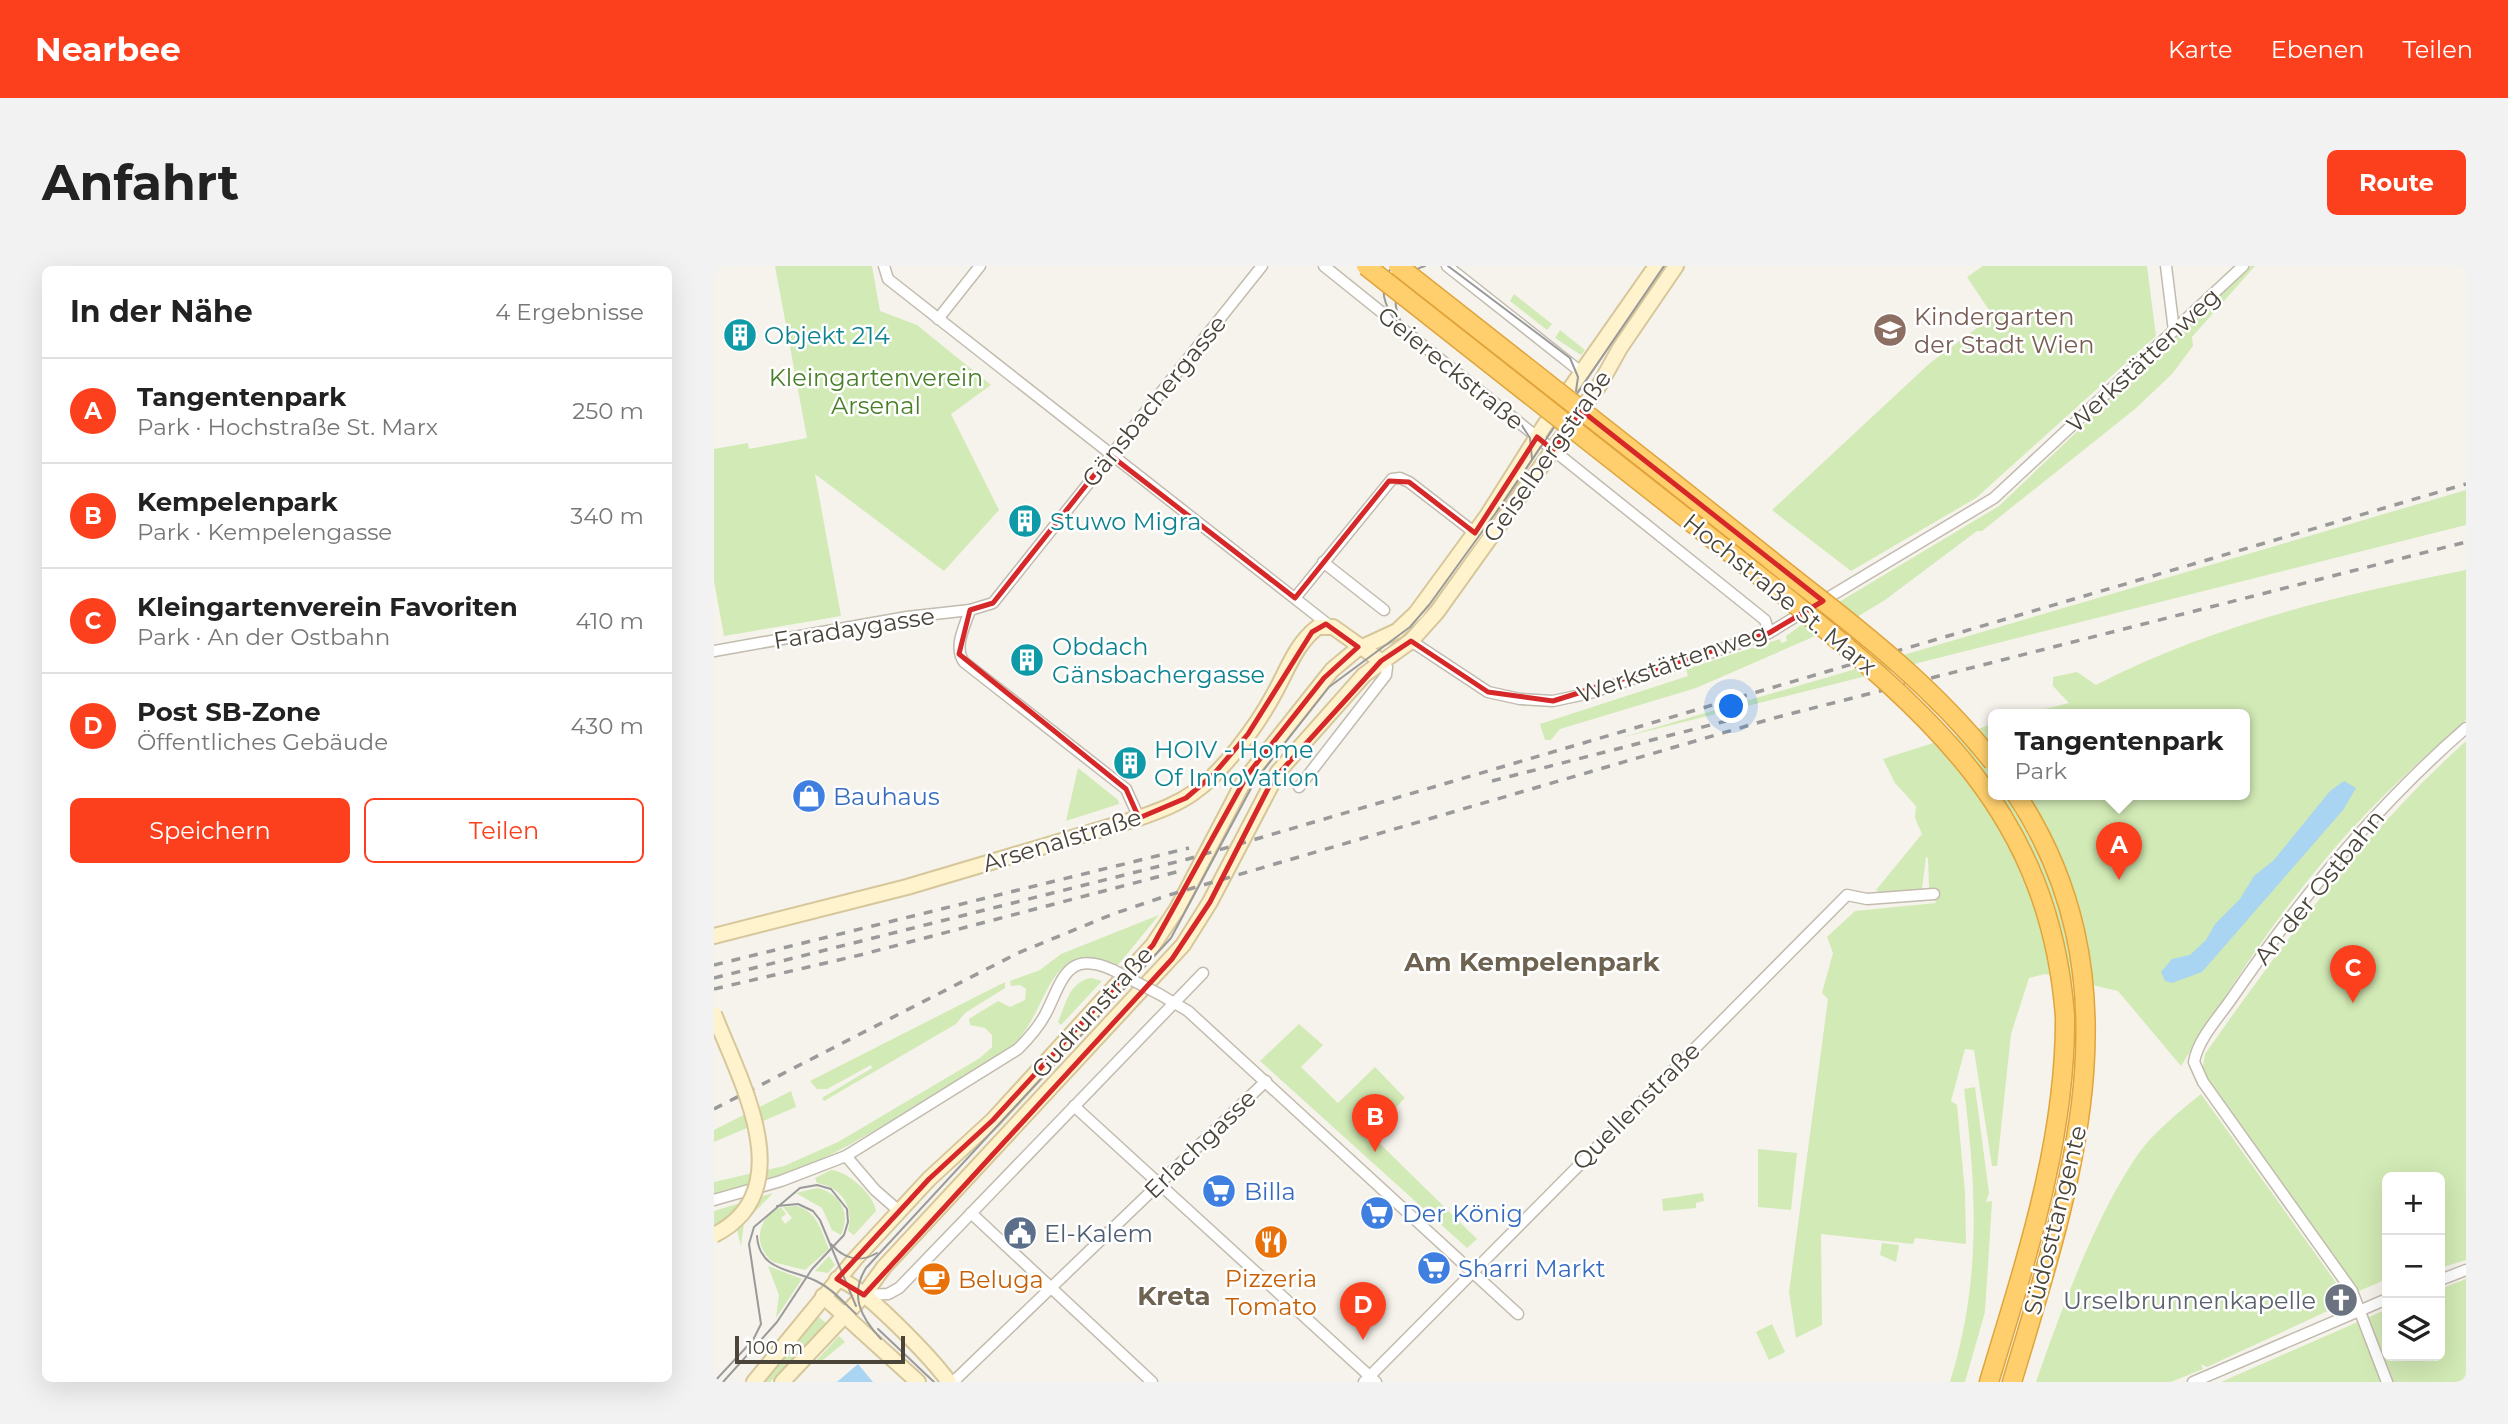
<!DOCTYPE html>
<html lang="de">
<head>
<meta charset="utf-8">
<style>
	:root { --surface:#fff; --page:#f2f2f2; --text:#222; --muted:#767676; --line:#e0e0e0; --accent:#fc3f1d }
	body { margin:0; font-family:Montserrat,sans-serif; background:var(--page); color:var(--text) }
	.controls { position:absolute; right:21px; bottom:21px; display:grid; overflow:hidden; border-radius:10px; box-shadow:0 7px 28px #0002 }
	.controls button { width:63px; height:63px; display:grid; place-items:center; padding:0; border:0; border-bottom:2px solid var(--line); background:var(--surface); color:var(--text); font:35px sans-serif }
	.scale { position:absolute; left:21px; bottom:18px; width:170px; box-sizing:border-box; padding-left:7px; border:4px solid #4b4439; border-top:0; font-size:19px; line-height:24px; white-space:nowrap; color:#4b4439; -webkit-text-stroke:5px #fff; paint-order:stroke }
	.you { position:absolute; left:1018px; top:441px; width:24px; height:24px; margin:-18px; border:5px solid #fff; border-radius:50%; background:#1a73e8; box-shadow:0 0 0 10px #1a73e833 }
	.badge { display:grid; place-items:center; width:46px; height:46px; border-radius:50%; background:var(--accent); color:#fff; font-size:23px; font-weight:700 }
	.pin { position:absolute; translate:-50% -58px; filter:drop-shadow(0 2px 4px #0008) }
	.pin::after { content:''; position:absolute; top:37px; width:24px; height:21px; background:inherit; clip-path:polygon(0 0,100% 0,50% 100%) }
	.popup { position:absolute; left:1274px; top:443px; width:262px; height:91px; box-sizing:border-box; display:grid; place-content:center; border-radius:10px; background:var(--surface); filter:drop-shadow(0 2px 5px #0005); font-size:23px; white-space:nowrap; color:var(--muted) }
	.popup b { font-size:26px; color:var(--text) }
	.popup::after { content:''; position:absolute; left:50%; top:100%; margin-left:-14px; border:14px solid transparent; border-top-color:var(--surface) }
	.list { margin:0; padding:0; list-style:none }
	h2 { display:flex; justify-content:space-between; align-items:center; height:91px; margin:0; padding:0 28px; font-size:30px }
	h2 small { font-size:23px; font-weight:400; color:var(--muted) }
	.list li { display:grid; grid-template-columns:46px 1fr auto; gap:21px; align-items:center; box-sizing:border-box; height:105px; padding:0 28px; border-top:2px solid var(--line) }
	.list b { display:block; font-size:26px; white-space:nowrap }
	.list p { margin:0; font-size:23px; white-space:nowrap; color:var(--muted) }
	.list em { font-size:23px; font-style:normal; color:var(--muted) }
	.actions { display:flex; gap:14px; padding:21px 28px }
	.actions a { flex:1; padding:16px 0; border:2px solid var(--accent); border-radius:10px; text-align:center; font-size:24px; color:var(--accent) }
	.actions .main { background:var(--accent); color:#fff }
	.icon { flex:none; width:38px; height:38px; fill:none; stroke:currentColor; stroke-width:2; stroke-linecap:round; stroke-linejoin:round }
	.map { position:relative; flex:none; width:1752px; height:1116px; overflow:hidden; border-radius:10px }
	header { display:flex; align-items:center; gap:42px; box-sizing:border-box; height:98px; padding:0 35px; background:var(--accent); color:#fff }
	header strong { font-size:33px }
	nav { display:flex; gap:38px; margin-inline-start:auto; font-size:24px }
	.intro { display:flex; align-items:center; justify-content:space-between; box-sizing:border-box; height:168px; padding:0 42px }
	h1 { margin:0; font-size:49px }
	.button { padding:18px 32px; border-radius:10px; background:var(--accent); color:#fff; font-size:24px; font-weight:700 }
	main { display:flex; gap:42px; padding:0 42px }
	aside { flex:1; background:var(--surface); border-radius:10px; box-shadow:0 7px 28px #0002 }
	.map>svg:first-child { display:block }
</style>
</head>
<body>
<header>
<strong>Nearbee</strong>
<nav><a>Karte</a><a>Ebenen</a><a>Teilen</a></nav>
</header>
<div class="intro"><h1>Anfahrt</h1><a class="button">Route</a></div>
<main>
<aside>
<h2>In der Nähe<small>4 Ergebnisse</small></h2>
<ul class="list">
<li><span class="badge">A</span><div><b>Tangentenpark</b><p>Park · Hochstraße St. Marx</p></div><em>250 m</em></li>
<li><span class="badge">B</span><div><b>Kempelenpark</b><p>Park · Kempelengasse</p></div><em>340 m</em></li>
<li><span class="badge">C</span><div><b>Kleingartenverein Favoriten</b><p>Park · An der Ostbahn</p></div><em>410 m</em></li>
<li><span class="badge">D</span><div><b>Post SB-Zone</b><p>Öffentliches Gebäude</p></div><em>430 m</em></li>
</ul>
<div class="actions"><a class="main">Speichern</a><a>Teilen</a></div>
</aside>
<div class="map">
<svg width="1752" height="1116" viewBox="0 0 1752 1116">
	<rect width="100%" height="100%" fill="#f6f3ec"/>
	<g fill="#d2eab5">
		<polygon points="61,0 158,0 166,45 203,59 277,119 237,148 285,244 230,305 101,208 127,350 10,370 0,315 0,183 34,177 35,183 93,172"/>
		<polygon points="1269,0 1433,0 1442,70 1262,232 1137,305 1058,244 1216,97 1279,50 1253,11"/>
		<polygon points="1537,0 1541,0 1478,71 1479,80 1458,108 1421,143 1268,265 1263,265 1171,334 1138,354 982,422 846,463 837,474 831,474 826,458 974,410 972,403 1066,373 1067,377 1073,375 1072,370 1090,357 1285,240"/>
		<polygon points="800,28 838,58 833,64 796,35"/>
		<polygon points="846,64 871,84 867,89 841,72"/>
		<polygon points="1752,224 1752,259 906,472"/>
		<path d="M1752,304V454C1701,498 1651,545 1608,597C1555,660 1510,731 1467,800L1404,725L1331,708L1315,712L1297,768L1283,900H1278L1260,784L1251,783L1237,835L1243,839L1251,927L1252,978L1201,972L1199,978L1107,968L1108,1059L1082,1072L1075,1026L1114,733L1108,727L1119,687L1113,671L1141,645L1222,637L1215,623L1214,592L1212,591L1208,623L1167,627L1162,624L1208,568L1201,552L1202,540L1181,517L1169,493L1279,458V528H1531V448H1311L1355,437L1339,420V411L1363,406L1382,419C1497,359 1626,329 1752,304Z"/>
		<path d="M1752,475V994L1726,1002V911H1673V1013L1645,1025L1494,816L1488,806L1491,788C1570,676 1650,567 1752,475Z"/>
		<polygon points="364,502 404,534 405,538 352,555"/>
		<path d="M445,649L404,699C331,668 338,743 298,780C277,799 247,813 222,828C184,850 146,875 106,894C72,910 36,919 0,928V916L70,900L124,876L266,792L278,781V769L271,762L256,759L255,753L284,735L296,741L311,734L312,723L306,719L297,720L296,715L326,704L347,688Z"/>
		<path d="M377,712L388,715L347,759L344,756C352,738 355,716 377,712Z"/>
		<polygon points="291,716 291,722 251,747 242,758 110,835 108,832 158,802 157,799 113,823 103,823 96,815"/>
		<polygon points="585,758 609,779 587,801 624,837 661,801 691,832 656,868 763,973 753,982 546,795"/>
		<path d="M1261,821L1275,927L1272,936L1278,935L1271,1046L1251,1116H1236C1267,1016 1263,926 1250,823Z"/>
		<polygon points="77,825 82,841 0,876 0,864"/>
		<path d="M1487,828L1628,1025L1632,1032L1631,1037L1493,1101L1487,1098L1489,1103L1457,1116H1322C1346,1047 1383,946 1425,887C1442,864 1465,846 1487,828Z"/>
		<polygon points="1044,883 1083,887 1077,944 1044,941"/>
		<path d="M117,904C134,905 160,929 162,945L140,969L134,965C141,941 127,921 103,917L101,912Z"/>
		<path d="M103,922C127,927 137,948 127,969L118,964L108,942L82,927Z"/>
		<polygon points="59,927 30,957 27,980 23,964 0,968 0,945"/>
		<polygon points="989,927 990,935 982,937 982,942 949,945 948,933"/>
		<path d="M82,940C103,945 107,964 115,983L91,1004L59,996C38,979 43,952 67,941L72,948L67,952L71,958L78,952L69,941Z"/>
		<polygon points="1168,977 1185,979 1182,996 1166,989"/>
		<polygon points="115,990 121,999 114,1007 101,1005"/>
		<polygon points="54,1000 88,1013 62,1052 65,1029"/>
		<polygon points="1752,1013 1752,1116 1507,1116 1673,1043 1673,1090 1726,1090 1726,1023"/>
		<polygon points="103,1050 112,1057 56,1116 50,1116"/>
		<polygon points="1058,1058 1071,1086 1055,1094 1042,1066"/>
		<polygon points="125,1070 131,1076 104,1098 101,1096"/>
	</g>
	<g fill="#a9d4f2">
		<polygon points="1630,515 1642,522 1629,544 1488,706 1458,717 1451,715 1447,706 1458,693 1476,689 1492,674 1501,658 1526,633 1540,610 1560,594 1616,525"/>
		<polygon points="144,1098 159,1116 123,1116"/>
	</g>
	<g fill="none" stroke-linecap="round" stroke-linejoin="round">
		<g stroke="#c2bbae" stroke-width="13">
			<g id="street">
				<polyline points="170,0 174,13 616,360"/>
				<polyline points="610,0 1051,354 1055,367"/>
				<polyline points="733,0 867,106"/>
				<polyline points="1452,0 1460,65"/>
				<polyline points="224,53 266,0"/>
				<polyline points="609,296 670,344"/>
				<polyline points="581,332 678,213 686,212 695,216 761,267"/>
				<polyline points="1107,336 1280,232 1529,0"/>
				<path d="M256,344C251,360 239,381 250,396L412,523L425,552"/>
				<polyline points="697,375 774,426 806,433 839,435 876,427 1055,367 1091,345"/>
				<polyline points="0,385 193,351 256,344 279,337 548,0"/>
				<polyline points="585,521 672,409 673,401 667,395"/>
				<polyline points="445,728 474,745 804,1048"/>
				<polyline points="360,840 662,1116"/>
				<polyline points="132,890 161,924 185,945"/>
				<path d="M0,934L67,915L132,890L304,783C314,773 324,762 331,749C348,717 351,682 399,704"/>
				<polyline points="257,947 438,1116"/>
				<polyline points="1726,1014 1752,1004"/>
				<polyline points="150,1029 174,1028 185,1022 489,707"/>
				<polyline points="239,1116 552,815"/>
				<polyline points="650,1116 1133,629 1153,633 1220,628"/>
				<polyline points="1479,1116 1673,1033"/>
				<path d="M1673,1116L1638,1025L1489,816L1480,796C1484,773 1505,751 1518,732C1585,634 1662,540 1752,462"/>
			</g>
		</g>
		<g stroke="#d6c79b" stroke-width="18">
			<g id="secondary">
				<path d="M0,670L193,621L425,552C444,545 462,539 479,527C508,507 543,460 560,428C573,405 582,377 604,361H619L667,395"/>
				<path d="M123,1013C147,1017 219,1094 235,1116"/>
				<polyline points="109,1030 204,1116"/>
				<polyline points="40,1116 141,993 215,913 279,854 439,679 463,643 530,515 618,404 642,384 683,365 702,347 773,250 830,160 942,0"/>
				<polyline points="68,1116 149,1030 170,1001 469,679 496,636 564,506 650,409 697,375 723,346 886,118 906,82 962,0"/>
			</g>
		</g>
		<g stroke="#e0a43c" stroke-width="21">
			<g id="highway">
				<polyline points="946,206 1083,315"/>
				<polyline points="1043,308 1071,330"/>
				<path d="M1275,1116C1311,996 1352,876 1351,750"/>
				<path d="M1298,1116C1357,920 1427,717 1302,528"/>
			</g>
		</g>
		<use href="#street" stroke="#fff" stroke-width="10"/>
		<use href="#secondary" stroke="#fff3cd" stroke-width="14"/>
		<use href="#highway" stroke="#ffcf6e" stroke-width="18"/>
		<g stroke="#9a9a9a" stroke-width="2">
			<path d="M679,0C664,17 668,35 680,53L805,155L816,172L818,193"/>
			<polyline points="734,0 856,92 864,111 862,125"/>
			<path d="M686,54C675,30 686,7 711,0"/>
			<polyline points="63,940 84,938 99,945 106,954 142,1040"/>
			<path d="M43,970C45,1006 80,1003 104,1016C119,1023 130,1037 142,1048"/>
			<path d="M117,978C130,993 146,997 163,987"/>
			<polyline points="164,1063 220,1116"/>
			<path d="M167,1073C147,1052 135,1029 152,1002L457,672L541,515L615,421L696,361L715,339L781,248L950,0"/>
			<polyline points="0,1116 39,1074 47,1058 35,978 40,961 86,922 103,919 117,923 133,943 134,956 130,969 98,1003 63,1056 9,1116"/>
		</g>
		<g stroke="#9a9a9a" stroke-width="3.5" stroke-dasharray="9 9" stroke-linecap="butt">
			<polyline points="778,515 1012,455"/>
			<polyline points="0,699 475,582"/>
			<polyline points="0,712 474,593 1752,218"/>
			<polyline points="0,723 146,689 466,605"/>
			<polyline points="0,843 304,687 399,648 455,629 1060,452 1752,276"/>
		</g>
		<g stroke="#c2bbae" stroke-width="13" stroke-linecap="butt">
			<polyline id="street-bridge" points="399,704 445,728"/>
		</g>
		<g stroke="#d6c79b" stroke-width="18" stroke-linecap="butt">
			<path id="secondary-bridge" d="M0,748C25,813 89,924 0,969"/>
		</g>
		<g stroke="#e0a43c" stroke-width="21" stroke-linecap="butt">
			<g id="highway-bridge">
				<polyline points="652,0 1043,308"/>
				<polyline points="684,0 946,206"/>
				<path d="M1083,315C1154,370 1223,425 1279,496"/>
				<path d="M1071,330C1218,450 1335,547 1351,750"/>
			</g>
		</g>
		<use href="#street-bridge" stroke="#fff" stroke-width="10"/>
		<use href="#secondary-bridge" stroke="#fff3cd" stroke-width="14"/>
		<use href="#highway-bridge" stroke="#ffcf6e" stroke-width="18"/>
	</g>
	<path fill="none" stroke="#d62828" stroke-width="5" stroke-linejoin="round" d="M868,145L1109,335L1055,367L839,435L774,426L697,375L667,395L558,515L496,636L458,693L150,1029L123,1013L215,913L279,854L439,679L534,508L610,412L644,381L612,358L598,366L534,468L499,509L472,532L425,552L412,523L245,388L256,344L279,337L396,189L581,332L675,215L695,216L761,267L823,171L839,184Z"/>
	<defs>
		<g id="school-disc" transform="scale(1.75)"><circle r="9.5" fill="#8d6e63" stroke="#fff"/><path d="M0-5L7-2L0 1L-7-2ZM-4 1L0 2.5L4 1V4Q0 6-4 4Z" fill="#fff"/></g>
		<g id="building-disc" transform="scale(1.75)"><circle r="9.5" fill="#0f9aa8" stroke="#fff"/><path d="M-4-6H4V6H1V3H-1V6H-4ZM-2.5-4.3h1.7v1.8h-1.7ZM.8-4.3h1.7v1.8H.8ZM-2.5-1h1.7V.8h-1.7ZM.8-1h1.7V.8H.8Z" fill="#fff"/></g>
		<g id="shop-disc" transform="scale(1.75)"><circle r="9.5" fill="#3f7fe0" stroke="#fff"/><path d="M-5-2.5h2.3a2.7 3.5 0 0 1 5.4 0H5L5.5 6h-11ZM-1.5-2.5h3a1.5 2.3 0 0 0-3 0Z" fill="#fff"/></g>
		<g id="supermarket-disc" transform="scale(1.75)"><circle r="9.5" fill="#3f7fe0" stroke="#fff"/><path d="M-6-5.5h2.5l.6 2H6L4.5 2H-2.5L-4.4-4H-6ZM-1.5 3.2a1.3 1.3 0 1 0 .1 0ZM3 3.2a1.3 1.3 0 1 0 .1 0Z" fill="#fff"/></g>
		<g id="civic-disc" transform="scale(1.75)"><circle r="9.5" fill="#5c6f8a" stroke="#fff"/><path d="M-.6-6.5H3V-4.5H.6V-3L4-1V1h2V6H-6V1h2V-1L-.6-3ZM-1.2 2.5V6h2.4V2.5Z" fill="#fff"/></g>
		<g id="restaurant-disc" transform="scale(1.75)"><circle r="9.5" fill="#e8710a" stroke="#fff"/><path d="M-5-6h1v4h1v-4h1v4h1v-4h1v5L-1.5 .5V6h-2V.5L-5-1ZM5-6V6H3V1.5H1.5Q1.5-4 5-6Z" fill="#fff"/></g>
		<g id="cafe-disc" transform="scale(1.75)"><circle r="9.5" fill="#e8710a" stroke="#fff"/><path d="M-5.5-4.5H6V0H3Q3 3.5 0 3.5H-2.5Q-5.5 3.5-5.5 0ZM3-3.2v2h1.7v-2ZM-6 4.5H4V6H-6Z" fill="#fff"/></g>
		<g id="church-disc" transform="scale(1.75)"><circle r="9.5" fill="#6b7280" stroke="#fff"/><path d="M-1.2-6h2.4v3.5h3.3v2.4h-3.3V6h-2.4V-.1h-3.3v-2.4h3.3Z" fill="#fff"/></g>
	</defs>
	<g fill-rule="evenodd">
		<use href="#school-disc" x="1176" y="64"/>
		<use href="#building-disc" x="26" y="69"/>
		<use href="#building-disc" x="311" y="255"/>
		<use href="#building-disc" x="313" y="394"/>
		<use href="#building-disc" x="416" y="497"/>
		<use href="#shop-disc" x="95" y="530"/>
		<use href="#supermarket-disc" x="505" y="925"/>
		<use href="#supermarket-disc" x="663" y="947"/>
		<use href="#civic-disc" x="306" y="967"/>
		<use href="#restaurant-disc" x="557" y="976"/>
		<use href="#supermarket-disc" x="720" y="1002"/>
		<use href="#cafe-disc" x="220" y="1013"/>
		<use href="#church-disc" x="1627" y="1034"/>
	</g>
	<g text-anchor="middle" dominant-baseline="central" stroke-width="5" stroke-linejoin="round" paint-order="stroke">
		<g font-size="24" fill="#785e54" stroke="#fff" text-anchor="start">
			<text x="1200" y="50">Kindergarten<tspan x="1200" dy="28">der Stadt Wien</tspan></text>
		</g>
		<g font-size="24" fill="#0d838f" stroke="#fff" text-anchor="start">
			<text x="50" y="69">Objekt 214</text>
			<text x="336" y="255">Stuwo Migra</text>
			<text x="338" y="380">Obdach<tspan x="338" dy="28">Gänsbachergasse</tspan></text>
			<text x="440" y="483">HOIV - Home<tspan x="440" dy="28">Of InnoVation</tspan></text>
		</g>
		<g font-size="24" fill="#4b4439" stroke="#fff">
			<text transform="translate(1429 94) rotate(-43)">Werkstättenweg</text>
			<text transform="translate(737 102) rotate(39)">Geiereckstraße</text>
			<text transform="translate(440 135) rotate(-51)">Gänsbachergasse</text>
			<text transform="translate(833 190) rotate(-55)">Geiselbergstraße</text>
			<text transform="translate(1066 328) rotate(39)">Hochstraße St. Marx</text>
			<text transform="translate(140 362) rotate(-9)">Faradaygasse</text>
			<text transform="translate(958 397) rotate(-19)">Werkstättenweg</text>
			<text transform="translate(348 574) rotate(-17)">Arsenalstraße</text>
			<text transform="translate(1605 621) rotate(-51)">An der Ostbahn</text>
			<text transform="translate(378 746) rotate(-48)">Gudrunstraße</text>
			<text transform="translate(922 840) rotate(-45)">Quellenstraße</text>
			<text transform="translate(486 878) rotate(-44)">Erlachgasse</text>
			<text transform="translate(1341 954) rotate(-76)">Südosttangente</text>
		</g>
		<g font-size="24" fill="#4a7f2a" stroke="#fff">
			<text x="162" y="111">Kleingartenverein<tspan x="162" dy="28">Arsenal</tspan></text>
		</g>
		<g font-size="24" fill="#366cbe" stroke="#fff" text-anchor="start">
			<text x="119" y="530">Bauhaus</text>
			<text x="530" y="925">Billa</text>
			<text x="688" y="947">Der König</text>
			<text x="744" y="1002">Sharri Markt</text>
		</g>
		<g font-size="24" fill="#4e5e75" stroke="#fff" text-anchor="start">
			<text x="330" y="967">El-Kalem</text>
		</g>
		<g font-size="24" fill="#c56008" stroke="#fff">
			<text x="557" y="1012">Pizzeria<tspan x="557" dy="28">Tomato</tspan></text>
			<text x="244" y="1013" text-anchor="start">Beluga</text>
		</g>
		<g font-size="24" fill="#5b616d" stroke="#fff" text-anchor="end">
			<text x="1602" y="1034">Urselbrunnenkapelle</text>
		</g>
		<g font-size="26" font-weight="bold" fill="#6e6250" stroke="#fff">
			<text x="818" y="696">Am Kempelenpark</text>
			<text x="460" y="1030">Kreta</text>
		</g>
	</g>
</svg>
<div class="controls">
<button>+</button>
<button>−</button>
<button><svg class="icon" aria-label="layers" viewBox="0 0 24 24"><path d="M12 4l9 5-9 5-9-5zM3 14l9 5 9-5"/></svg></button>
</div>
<div class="scale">100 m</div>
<div class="you"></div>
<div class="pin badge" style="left:1405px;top:614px">A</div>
<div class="popup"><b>Tangentenpark</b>Park</div>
<div class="pin badge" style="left:661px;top:886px">B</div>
<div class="pin badge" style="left:1639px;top:737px">C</div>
<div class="pin badge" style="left:649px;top:1074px">D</div>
</div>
</main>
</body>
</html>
